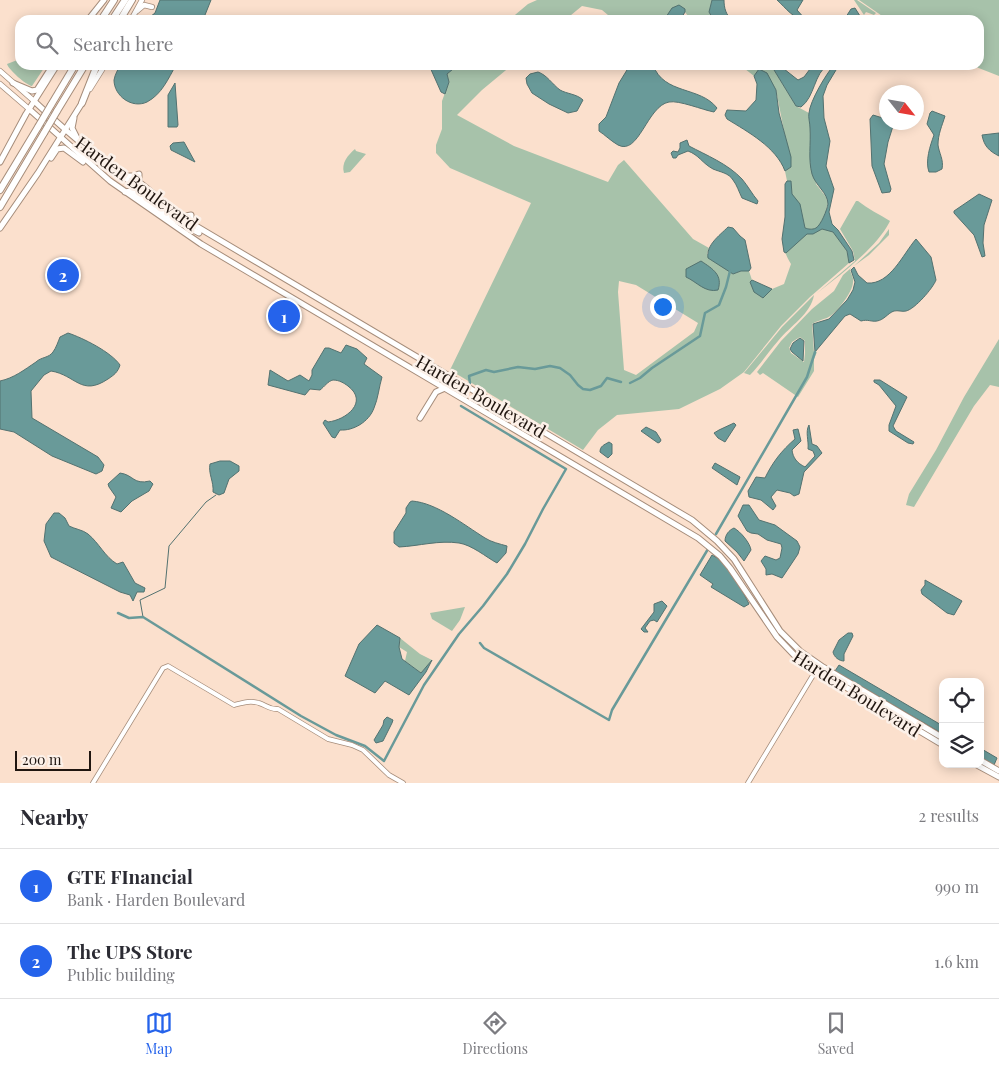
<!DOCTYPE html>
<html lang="en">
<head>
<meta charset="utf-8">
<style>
	:root { --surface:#fff; --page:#f7f7f7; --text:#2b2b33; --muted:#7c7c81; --line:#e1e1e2; --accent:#2563eb }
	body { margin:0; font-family:"Playfair Display",serif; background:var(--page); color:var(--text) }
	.controls { position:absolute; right:15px; bottom:15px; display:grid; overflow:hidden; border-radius:10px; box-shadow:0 2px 12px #0003 }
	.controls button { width:45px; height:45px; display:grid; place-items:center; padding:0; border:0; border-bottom:1px solid var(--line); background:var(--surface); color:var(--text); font:25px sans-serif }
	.compass { position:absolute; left:879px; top:85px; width:45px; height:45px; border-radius:50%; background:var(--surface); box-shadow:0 2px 12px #0003; rotate:121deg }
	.scale { position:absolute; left:15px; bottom:12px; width:76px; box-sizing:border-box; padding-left:5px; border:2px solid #201610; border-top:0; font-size:14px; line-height:18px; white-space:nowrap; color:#201610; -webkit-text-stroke:4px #fcf1e9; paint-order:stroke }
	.you { position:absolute; left:662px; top:306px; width:18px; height:18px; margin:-12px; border:4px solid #fff; border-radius:50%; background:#1a73e8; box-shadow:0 0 0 8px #1a73e833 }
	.badge { display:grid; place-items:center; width:32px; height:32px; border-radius:50%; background:var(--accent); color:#fff; font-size:16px; font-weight:700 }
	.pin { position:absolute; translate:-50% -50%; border:2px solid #fff; box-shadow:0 1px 5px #0006 }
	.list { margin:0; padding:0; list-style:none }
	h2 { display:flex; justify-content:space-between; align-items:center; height:65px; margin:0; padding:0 20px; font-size:21px }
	h2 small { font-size:16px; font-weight:400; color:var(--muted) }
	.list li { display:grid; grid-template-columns:32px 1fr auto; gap:15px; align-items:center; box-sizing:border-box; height:75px; padding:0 20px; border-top:1px solid var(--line) }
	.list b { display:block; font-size:19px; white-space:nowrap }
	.list p { margin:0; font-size:16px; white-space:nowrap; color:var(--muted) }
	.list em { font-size:16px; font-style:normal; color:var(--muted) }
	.icon { flex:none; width:28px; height:28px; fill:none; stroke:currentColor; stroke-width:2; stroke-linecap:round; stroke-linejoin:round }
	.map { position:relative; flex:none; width:999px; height:783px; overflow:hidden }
	.search { position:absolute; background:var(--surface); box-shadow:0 2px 12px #0003; left:15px; right:15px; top:15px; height:55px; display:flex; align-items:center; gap:12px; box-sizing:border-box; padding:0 18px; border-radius:15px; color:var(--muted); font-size:19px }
	.sheet { height:215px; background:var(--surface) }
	nav { display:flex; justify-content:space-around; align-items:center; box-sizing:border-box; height:70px; border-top:1px solid var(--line); background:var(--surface); font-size:14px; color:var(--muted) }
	nav a { display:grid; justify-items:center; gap:2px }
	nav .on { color:var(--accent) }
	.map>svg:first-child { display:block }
</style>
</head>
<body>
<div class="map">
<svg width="999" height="783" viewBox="0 0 999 783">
	<rect width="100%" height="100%" fill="#fbe0cd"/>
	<g fill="#a7c2aa" fill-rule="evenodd">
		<polygon points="537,0 712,0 709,12 714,20 691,20 685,12 685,9 666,16 664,20 614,20 602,10 582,6 565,20 509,20 528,4"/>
		<polygon points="854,0 857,0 876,13 874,15 866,12 864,15"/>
		<polygon points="859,0 999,0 999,76 971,65 979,65 979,20 888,20"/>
		<path d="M20,59V65H46L32,86C26,85 9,70 7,64Z"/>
		<path d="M458,65H512L482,90L457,115L514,146L608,182L618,165L624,160L693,239L709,248L707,254L733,274L741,271H749L752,280L750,283L763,298L772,289L784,284L791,264C780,246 783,239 785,219C786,207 786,196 785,184L787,181L785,171L791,167L776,90L759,70L754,76L740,65H771L796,106L809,113L816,184L826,197L828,203L826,210L833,231L847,251L849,263L810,297L781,326L744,372L720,389L679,409L617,415L598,430L583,450L450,370L531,203L450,168L436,153V145L442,129V101L449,82L447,74ZM619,281L636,285L698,323L694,332L636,375L624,370L618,292Z"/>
		<path d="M355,149L356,151L366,154L350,172L344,173C341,163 348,155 355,149Z"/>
		<path d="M856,201H858C868,209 879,214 890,221L889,223C876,248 839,276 816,294L855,261L853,251L840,229Z"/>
		<polygon points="889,229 889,235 869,255 854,266 879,243"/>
		<path d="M851,268L850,270C851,274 854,278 853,282C853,292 836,314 827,318C821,320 817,321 812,324L814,352L815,353L817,352L814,359V371L798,397L763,373L760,375L757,372L781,341L812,309L834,291L843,275ZM800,337L805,341V353L804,362L791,353L789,348L792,342Z"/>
		<path d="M814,295C811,314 790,326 778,341C768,352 761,364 750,375L744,373L782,327Z"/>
		<polygon points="999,339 999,387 990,385 974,406 914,507 906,505 909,494 936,450 964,397"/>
		<polygon points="465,607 460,620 452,631 432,619 430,613"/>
		<polygon points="400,638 420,654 432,660 421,673 405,661 407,652 399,647"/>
	</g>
	<g fill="#699a99" stroke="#537270">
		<polygon points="160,0 211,0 203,20 146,20 155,13"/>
		<path d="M712,0H724C724,8 726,15 732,20L713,19L709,12Z"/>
		<path d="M777,0H803L797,10L806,20C794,20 786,8 777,0Z"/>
		<polygon points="679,5 685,9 685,12 680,20 664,20 672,8"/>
		<polygon points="855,8 860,16 858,20 844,20 851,9"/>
		<path d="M120,65H176C168,79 162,94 147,102C132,109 114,96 114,80C115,74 118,70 120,65Z"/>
		<polygon points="429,65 458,65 447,74 449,82 445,94 441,92"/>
		<path d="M630,65H653C664,95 700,86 717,108L714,112C703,110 679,100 669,102C647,106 639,156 618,145C611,141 605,135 599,131V124L606,117L619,83Z"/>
		<path d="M771,65H779L798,80L804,77L813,65H828C814,73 815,97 801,107L796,106Z"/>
		<path d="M834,65H839L827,85L823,96L824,118L830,141L826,166L834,189L829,212L832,224L838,230L852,251L854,260L849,263L847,251L833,232L822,229L813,234H807L786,253L784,252L782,239L785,217V184L787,181H791L792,194L800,204L805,228C808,229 812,230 816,228C821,225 827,210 828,204C828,193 815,185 812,174C808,159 811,144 810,128C810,123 808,117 809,113C810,101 826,74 834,65Z"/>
		<path d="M759,69L767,73L776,90L779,113L791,157V167L785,171C776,147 748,132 727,119L725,115L727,110L746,111L756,100L757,84L754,76Z"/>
		<path d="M538,72C547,75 552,84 560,90C567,94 577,94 583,100L577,111L568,113L549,104L532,93L527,84L526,78L530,74Z"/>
		<polygon points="175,83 178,125 177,127 168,127 168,95"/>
		<path d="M932,111L945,116C942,126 938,134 938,145C939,153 944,160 942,169L936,172H929C925,161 930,146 934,135L927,124L930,113Z"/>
		<polygon points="873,115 886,119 886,122 894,123 888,142 884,164 891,189 890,192 882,193 872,166 870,119"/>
		<path d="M999,133V156C989,151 984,146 982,135Z"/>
		<path d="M687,140L689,146C706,155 728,164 742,179C748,186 752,194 758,201L757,204L742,198C739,192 737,185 733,180C729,173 720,172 713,169C702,163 699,155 688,151L678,155L676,158H673L671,153L673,151L678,152L680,148V143Z"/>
		<polygon points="184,142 195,162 171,150 170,146 173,143"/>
		<polygon points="979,194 992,200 984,225 983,243 985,256 982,257 974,235 954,213 954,211"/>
		<path d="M728,227L733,228L740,236L745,240L751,268L749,271H741L733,274L708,258C706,245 719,236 728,227Z"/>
		<path d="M916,239L931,257L936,280C933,288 915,309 906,311C902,312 898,310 894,311C888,313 884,320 877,321C871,322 868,319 861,321L850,314L845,316L815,352L813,324L829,319L847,300L853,290L855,282L851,270L854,267L858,275L867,283C890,285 903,254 916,239Z"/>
		<path d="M701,261C713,269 723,275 718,290C705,293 697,282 686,277V269Z"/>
		<polygon points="752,280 772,289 763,298 754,292 750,282"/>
		<path d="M68,333C83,338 111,352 120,365C118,372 114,375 108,379C81,397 76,375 51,371L44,375L31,391L32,418L98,457L104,465L102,471L96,474L52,456L14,432L0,429V381C14,378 24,370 36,362C41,357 49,358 53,352C56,348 58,342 60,337Z"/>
		<polygon points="800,338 804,341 803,361 792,352 790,349 793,343"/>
		<path d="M346,345L357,349L367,358L364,364L382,377C379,387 378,399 374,408C369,422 353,431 340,430L335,438L332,437L323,423L325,420L328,422C346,420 369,402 348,386C344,383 339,380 333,380C328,381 324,387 320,390L310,389L305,395L268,385L270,370L288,381L300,375L309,381L312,375V370L325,348H329L341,353Z"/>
		<polygon points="874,380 880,380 907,397 893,426 896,431 914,442 913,444 908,443 889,431 889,425 896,406 879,385 874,382"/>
		<polygon points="734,423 736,425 725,442 718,438 714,433 719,430"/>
		<path d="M809,425L812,444L817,446L822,453L804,472L799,494L794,496L790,493L777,490L771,497L776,506L773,510L761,500L749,497L748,491L756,477L765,478C772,463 782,450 795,439L793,430L798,429L801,441L792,450C793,458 797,463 805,467L815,456L813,451L808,449C809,441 805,432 809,425Z"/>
		<polygon points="646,427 656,432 661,440 660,442 658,443 641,431"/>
		<path d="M609,442L612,444V454L608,458L600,452C600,446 604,445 609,442Z"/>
		<path d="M220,461H230L239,466V471L229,479L224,493L219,495L213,492C214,482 208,473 210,464Z"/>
		<polygon points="715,463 740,477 737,485 712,468"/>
		<path d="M120,473C134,475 133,485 150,481L153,484L149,491L132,501L121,512L111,508L116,497L109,487L108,484Z"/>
		<path d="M412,501C437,503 464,525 485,538C491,542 500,544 507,546L506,553L497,563C486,557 472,545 459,543C439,540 419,546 399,547L394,543V532L406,513V508L410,502Z"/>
		<polygon points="743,505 749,505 759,520 775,525 797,541 800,547 798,554 782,578 772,574 766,575 766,569 761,561 765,556 776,560 780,558 782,548 781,544 767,540 758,534 751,533 747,531 738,516"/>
		<path d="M54,513H59L65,518L69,526C75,529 83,530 88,534C99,543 105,557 117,564L123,562L135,583L145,588L144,592H137L133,601L130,595L120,592L51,557L44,541L46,524Z"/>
		<path d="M734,528C741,532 750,543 751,550L744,561L737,552L725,541C725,535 729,530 734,528Z"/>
		<polygon points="712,555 719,559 730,572 740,586 749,604 744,607 711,587 713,584 700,575"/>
		<polygon points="925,580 962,601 954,615 947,613 922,594 921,590 925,585"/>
		<polygon points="662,601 667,606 657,622 654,620 650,621 645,628 648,632 644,632 641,629 654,612 654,604"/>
		<polygon points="377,625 400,638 399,647 402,659 421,673 432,660 426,672 409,695 385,681 375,693 345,676 359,644"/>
		<path d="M848,633H852L853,636L844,654V661C839,661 834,657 833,652L839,640Z"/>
		<polygon points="839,665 943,726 943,734 835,671"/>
		<polygon points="387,717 393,720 392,723 383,741 376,743 374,740 383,725 384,720"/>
		<polygon points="980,748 997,758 994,765 980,757"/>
	</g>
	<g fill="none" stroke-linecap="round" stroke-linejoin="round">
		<polyline stroke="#537270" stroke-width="1" points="143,617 140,600 165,588 169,546 206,502 216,495"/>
		<g stroke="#699a99" stroke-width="2.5">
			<polyline points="470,383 469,376 486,370 494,372 518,367 535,369 550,366 560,368 570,375 578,385 583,389 590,390 601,386 607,378 621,382"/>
			<polyline points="630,383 640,378 652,368 700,336 705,313 719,305 726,287 730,271"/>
			<polyline points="716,534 807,377 815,352"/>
			<polyline points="118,613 129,618 143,617 301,716 336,735 365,746 384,761 424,685 459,634 483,606 507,574 525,544 543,509 566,469 461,406"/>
			<polyline points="480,643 484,648 609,720 612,710 708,549"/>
		</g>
		<g stroke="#a68d7b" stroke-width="5.5">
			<g id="tertiary">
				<path d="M93,783L163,668L168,666L234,705C242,703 250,700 259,703C266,705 270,710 278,709L328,739L352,745L363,750L389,775L403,783"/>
				<polyline points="748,783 818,667"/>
			</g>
		</g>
		<g stroke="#a68d7b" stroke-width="6">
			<g id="secondary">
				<polyline points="137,11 144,5 152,7"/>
				<polyline points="131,20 142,0"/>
				<polyline points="0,71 34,101"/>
				<polyline points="0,84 29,109"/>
				<polyline points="90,89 105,65"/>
			</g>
		</g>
		<g stroke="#a68d7b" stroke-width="7">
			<g id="primary">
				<polyline points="88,20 104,0"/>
				<polyline points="13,83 32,91 37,90 53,65"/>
				<path d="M34,101C78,143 124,179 174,213L692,520L717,541L734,559L780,631L800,651L823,667L943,738"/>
				<polyline points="29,109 110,181 201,244 698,538 720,556 730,568 777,637 797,658 943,745"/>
				<polyline points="74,118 72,128 77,138"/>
				<polyline points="51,158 57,149 64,148 83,162"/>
				<polyline points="0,162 26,114 57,65"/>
				<polyline points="123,176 134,176 139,174 139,182 155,195 160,203"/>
				<polyline points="125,192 131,191 168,217 199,233"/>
				<polyline points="181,217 191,215 191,221 195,223"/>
				<polyline points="0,228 38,173 82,103"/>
				<polyline points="420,418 436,392 445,388"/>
				<polyline points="980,760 999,771"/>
				<polyline points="975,764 999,777"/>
			</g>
		</g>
		<g stroke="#a68d7b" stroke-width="8">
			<g id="motorway">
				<polyline points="101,20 114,0"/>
				<polyline points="112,20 125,0"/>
				<polyline points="120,20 132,0"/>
				<polyline points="82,103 97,65"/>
				<polyline points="51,105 75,65"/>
				<polyline points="57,111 85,65"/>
				<polyline points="0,190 38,127"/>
				<polyline points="0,207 44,133"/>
			</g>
		</g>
		<use href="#tertiary" stroke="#fff" stroke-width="4"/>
		<use href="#secondary" stroke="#fff" stroke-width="4.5"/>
		<use href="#primary" stroke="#fff" stroke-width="5"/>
		<use href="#motorway" stroke="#fff" stroke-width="6"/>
		<g stroke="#a68d7b" stroke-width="8" stroke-linecap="butt">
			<g id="motorway-bridge">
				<polyline points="38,127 51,105"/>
				<polyline points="44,133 57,111"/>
			</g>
		</g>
		<use href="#motorway-bridge" stroke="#fff" stroke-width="6"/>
	</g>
	<g text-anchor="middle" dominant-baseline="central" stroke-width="5" stroke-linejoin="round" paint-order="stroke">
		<g font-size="18" fill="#201610" stroke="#fcf1e9">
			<text transform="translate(137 183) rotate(36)">Harden Boulevard</text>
			<text transform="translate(481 396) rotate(30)">Harden Boulevard</text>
			<text transform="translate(857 693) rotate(32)">Harden Boulevard</text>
		</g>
	</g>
</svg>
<div class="controls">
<button><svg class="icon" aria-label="locate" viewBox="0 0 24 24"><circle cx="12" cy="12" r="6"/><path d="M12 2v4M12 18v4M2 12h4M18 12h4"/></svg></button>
<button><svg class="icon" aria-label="layers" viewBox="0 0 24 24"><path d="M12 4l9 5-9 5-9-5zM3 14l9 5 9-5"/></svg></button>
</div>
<svg class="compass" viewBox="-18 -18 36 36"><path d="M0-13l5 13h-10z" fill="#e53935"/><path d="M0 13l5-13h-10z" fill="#7c7c81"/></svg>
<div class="scale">200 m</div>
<div class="you"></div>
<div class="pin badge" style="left:284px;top:316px">1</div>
<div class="pin badge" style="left:63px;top:275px">2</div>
<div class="search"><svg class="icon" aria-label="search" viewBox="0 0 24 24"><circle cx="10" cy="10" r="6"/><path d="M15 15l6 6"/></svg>Search here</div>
</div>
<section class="sheet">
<h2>Nearby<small>2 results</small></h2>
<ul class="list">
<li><span class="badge">1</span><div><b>GTE FInancial</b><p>Bank · Harden Boulevard</p></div><em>990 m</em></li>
<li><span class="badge">2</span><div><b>The UPS Store</b><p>Public building</p></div><em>1.6 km</em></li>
</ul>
</section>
<nav>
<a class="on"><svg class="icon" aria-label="map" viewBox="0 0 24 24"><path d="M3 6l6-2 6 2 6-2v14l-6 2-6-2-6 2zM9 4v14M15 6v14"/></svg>Map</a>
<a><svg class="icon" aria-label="directions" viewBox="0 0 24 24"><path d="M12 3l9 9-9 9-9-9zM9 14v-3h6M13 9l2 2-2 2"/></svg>Directions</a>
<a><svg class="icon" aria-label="saved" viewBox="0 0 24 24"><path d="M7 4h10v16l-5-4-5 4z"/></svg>Saved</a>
</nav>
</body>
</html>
